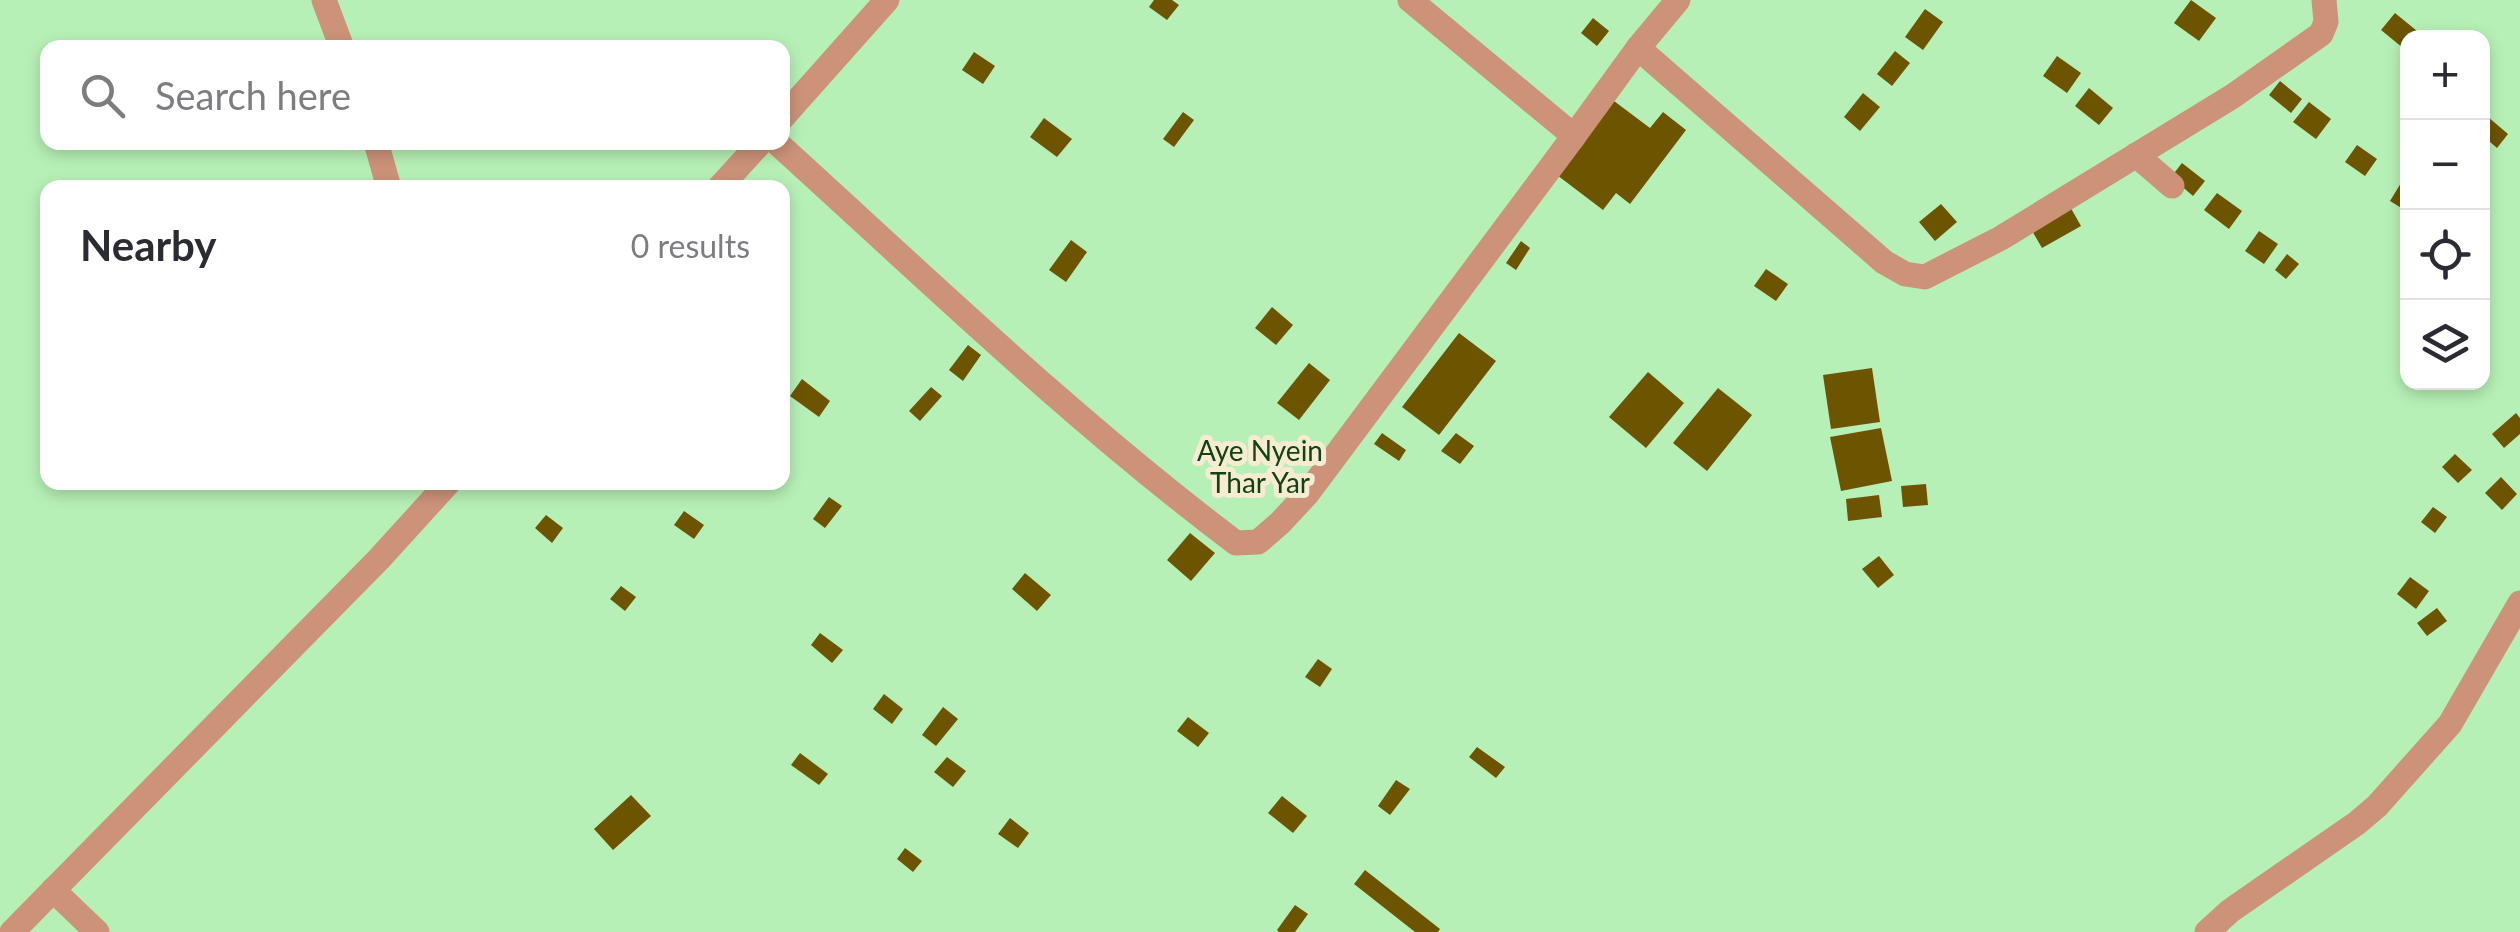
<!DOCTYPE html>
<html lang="en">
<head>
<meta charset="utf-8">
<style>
	:root { --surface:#fff; --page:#f2f2f3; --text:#2b2b33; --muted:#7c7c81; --line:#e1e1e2 }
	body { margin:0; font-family:Lato,sans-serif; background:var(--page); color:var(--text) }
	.controls { position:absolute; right:30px; top:30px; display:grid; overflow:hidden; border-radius:20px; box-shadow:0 5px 15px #0003 }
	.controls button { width:90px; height:90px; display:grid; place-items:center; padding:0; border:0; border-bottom:2px solid var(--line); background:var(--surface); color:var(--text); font:50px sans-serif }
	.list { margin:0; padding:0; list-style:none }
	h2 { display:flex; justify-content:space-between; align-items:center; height:130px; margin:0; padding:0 40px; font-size:42px }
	h2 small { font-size:32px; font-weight:400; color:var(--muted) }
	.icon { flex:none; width:55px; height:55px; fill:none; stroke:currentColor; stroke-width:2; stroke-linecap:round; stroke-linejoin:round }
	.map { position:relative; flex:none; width:2520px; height:932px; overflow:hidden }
	.search { position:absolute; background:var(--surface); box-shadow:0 5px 15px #0003; left:40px; top:40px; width:750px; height:110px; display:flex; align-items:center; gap:25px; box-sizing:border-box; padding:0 35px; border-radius:20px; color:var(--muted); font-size:38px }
	.panel { position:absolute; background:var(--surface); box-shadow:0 5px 15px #0003; left:40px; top:180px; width:750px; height:310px; border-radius:20px }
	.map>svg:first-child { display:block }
</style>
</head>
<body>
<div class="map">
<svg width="2520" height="932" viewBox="0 0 2520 932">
	<rect width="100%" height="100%" fill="#f7ecd2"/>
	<path fill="#b7f0b7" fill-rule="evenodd" d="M0,0H2520V932H0ZM2408,38H2482V382H2408ZM48,48H782V142H48ZM48,188H782V482H48Z"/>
	<g fill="#6d5400">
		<polygon points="1154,0 1172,0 1179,5 1167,20 1149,7"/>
		<polygon points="2191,0 2216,18 2199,41 2174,23"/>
		<polygon points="1925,9 1943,22 1923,50 1905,37"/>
		<polygon points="2395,13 2417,31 2411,38 2408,38 2408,43 2403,48 2381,30"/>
		<polygon points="1593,18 1609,31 1597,46 1581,33"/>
		<polygon points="1895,51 1910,63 1892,86 1877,74"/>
		<polygon points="974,52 995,66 983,84 962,70"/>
		<polygon points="2057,56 2081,73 2067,93 2043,76"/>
		<polygon points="2280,81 2302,99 2291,113 2269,95"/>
		<polygon points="2089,88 2113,108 2099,125 2075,106"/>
		<polygon points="1863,93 1880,107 1860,131 1844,117"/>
		<polygon points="1614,101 1650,128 1663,112 1686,130 1630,204 1616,193 1603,210 1557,175"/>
		<polygon points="2309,102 2331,119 2316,139 2293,122"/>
		<polygon points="1183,112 1194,120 1174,147 1163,139"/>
		<polygon points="2488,117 2508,134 2497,148 2482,135 2482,124"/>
		<polygon points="1044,118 1072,139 1057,157 1030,137"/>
		<polygon points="2357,145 2377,159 2365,176 2345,162"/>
		<polygon points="2182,163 2205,181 2193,196 2171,177"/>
		<polygon points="2401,183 2408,187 2408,212 2390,201"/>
		<polygon points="2217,193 2242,211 2229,229 2204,210"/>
		<polygon points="2068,203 2081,226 2042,248 2028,224"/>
		<polygon points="1941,204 1957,222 1935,241 1919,222"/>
		<polygon points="2259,231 2278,244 2264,264 2245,251"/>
		<polygon points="1071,240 1087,252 1066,282 1049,270"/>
		<polygon points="1521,241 1530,248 1516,270 1506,263"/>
		<polygon points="2287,254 2299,264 2286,279 2275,270"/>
		<polygon points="1766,269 1788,284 1776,301 1754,286"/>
		<polygon points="1272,307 1293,325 1276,345 1255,328"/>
		<polygon points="1459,333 1496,361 1439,435 1402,407"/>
		<polygon points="968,345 981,355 963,381 949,370"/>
		<polygon points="1309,363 1330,380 1299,420 1277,403"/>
		<polygon points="1872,368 1880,422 1831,429 1823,375"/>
		<polygon points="1648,372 1684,403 1646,448 1609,417"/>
		<polygon points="802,379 830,401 819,417 790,396"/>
		<polygon points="931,387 942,396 920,421 909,411"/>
		<polygon points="1718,388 1752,415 1707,471 1673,443"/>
		<polygon points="2516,413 2520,418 2520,434 2504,448 2492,434"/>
		<polygon points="1881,428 1892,481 1841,491 1830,437"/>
		<polygon points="1382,433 1406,450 1399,461 1374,444"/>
		<polygon points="1456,433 1474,446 1460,464 1441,451"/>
		<polygon points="2455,454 2472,470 2458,483 2442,467"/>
		<polygon points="2501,477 2517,494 2502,510 2485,493"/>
		<polygon points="1926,484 1928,505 1903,507 1901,486"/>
		<polygon points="1879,495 1882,517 1848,521 1846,499"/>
		<polygon points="829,497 842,506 825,528 813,519"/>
		<polygon points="2433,507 2447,517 2435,533 2421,522"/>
		<polygon points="684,511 704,525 694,539 674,525"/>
		<polygon points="546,515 563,528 552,543 535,528"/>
		<polygon points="1190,533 1215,553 1191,581 1167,560"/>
		<polygon points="1879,556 1894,575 1878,588 1862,569"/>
		<polygon points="1025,573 1051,595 1037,611 1012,589"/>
		<polygon points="2410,577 2429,591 2416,609 2397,594"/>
		<polygon points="621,586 636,597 625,611 610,599"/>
		<polygon points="2437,608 2447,621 2427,636 2417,623"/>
		<polygon points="820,633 843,650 832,663 811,645"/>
		<polygon points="1318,659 1332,669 1320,687 1305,677"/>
		<polygon points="884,694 903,709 892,724 873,709"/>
		<polygon points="943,707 958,719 936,746 922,735"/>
		<polygon points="1188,717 1209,733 1198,747 1177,731"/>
		<polygon points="1477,747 1505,767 1496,778 1469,757"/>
		<polygon points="800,753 828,774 819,785 791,765"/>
		<polygon points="947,757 966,771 953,787 934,772"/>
		<polygon points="1396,780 1410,789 1390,815 1378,806"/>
		<polygon points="631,795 651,816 613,850 594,829"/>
		<polygon points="1282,796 1307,816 1293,833 1268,813"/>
		<polygon points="1010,818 1029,833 1018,848 998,834"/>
		<polygon points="905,848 922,861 913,872 897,859"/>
		<polygon points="1365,870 1440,929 1438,932 1415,932 1354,884"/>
		<polygon points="1295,905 1308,914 1295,932 1279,932 1277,930"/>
	</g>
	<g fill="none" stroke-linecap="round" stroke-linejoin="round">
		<g stroke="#cd9379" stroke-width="25">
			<polyline points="324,0 342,48"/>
			<polyline points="1410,0 1574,136 1638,48 1678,0"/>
			<polyline points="1638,48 1884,262 1905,274 1925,277 2001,238 2233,96 2321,34 2326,22 2324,0"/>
			<polyline points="782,118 887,0"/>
			<polyline points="376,142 389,188"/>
			<path d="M776,142C927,279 1074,421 1236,543L1258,542L1280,523L1307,494L1574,136"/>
			<polyline points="2136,155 2172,186"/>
			<polyline points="719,188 761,142"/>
			<polyline points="53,890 97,932"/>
			<polyline points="12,932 379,559 449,482"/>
			<polyline points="2207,932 2230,911 2357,823 2377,806 2450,724 2520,603"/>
		</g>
	</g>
	<g text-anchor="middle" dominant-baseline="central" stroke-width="10" stroke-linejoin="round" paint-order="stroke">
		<g font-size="28" fill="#124217" stroke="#f7ecd2">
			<text x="1260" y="450">Aye Nyein<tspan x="1260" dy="32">Thar Yar</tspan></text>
		</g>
	</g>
</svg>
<div class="controls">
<button>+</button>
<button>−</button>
<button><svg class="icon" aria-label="locate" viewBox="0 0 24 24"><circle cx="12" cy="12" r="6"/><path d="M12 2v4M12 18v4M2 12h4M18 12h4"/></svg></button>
<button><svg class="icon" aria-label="layers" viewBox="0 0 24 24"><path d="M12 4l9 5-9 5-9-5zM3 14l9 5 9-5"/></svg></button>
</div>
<div class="search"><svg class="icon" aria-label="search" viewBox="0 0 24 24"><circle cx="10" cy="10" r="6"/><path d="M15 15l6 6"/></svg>Search here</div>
<section class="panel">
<h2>Nearby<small>0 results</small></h2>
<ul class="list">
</ul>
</section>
</div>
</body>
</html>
